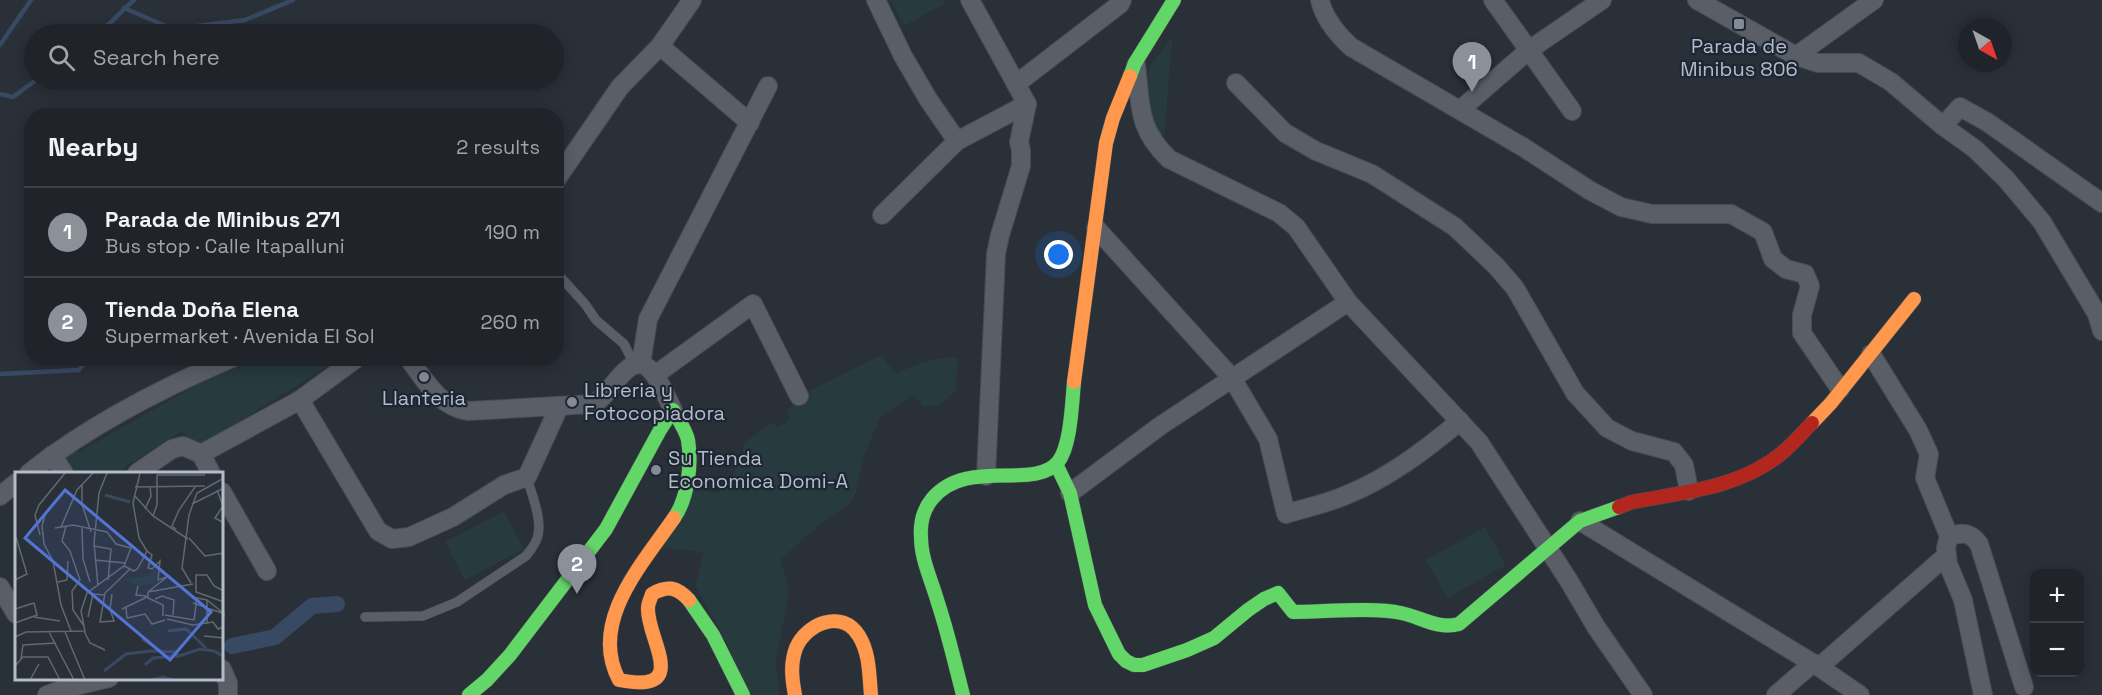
<!DOCTYPE html>
<html lang="en">
<head>
<meta charset="utf-8">
<style>
	:root { --surface:#20242a; --page:#282c32; --text:#f1f3f6; --muted:#a2a4a8; --line:#3d4147; --accent:#8c9099 }
	body { margin:0; font-family:"Space Grotesk",sans-serif; background:var(--page); color:var(--text) }
	.controls { position:absolute; right:18px; bottom:18px; display:grid; overflow:hidden; border-radius:12px; box-shadow:0 3px 15px #0003 }
	.controls button { width:54px; height:54px; display:grid; place-items:center; padding:0; border:0; border-bottom:2px solid var(--line); background:var(--surface); color:var(--text); font:30px sans-serif }
	.compass { position:absolute; left:1958px; top:18px; width:54px; height:54px; border-radius:50%; background:var(--surface); box-shadow:0 3px 15px #0003; rotate:140deg }
	.you { position:absolute; left:1059px; top:255px; width:21px; height:21px; margin:-15px; border:4px solid #fff; border-radius:50%; background:#1a73e8; box-shadow:0 0 0 9px #1a73e833 }
	.badge { display:grid; place-items:center; width:39px; height:39px; border-radius:50%; background:var(--accent); color:#fff; font-size:20px; font-weight:700 }
	.pin { position:absolute; translate:-50% -50px; filter:drop-shadow(0 2px 3px #0008) }
	.pin::after { content:''; position:absolute; top:32px; width:21px; height:18px; background:inherit; clip-path:polygon(0 0,100% 0,50% 100%) }
	.list { margin:0; padding:0; list-style:none }
	h2 { display:flex; justify-content:space-between; align-items:center; height:78px; margin:0; padding:0 24px; font-size:26px }
	h2 small { font-size:20px; font-weight:400; color:var(--muted) }
	.list li { display:grid; grid-template-columns:39px 1fr auto; gap:18px; align-items:center; box-sizing:border-box; height:90px; padding:0 24px; border-top:2px solid var(--line) }
	.list b { display:block; font-size:22px; white-space:nowrap }
	.list p { margin:0; font-size:20px; white-space:nowrap; color:var(--muted) }
	.list em { font-size:20px; font-style:normal; color:var(--muted) }
	.icon { flex:none; width:33px; height:33px; fill:none; stroke:currentColor; stroke-width:2; stroke-linecap:round; stroke-linejoin:round }
	.map { position:relative; flex:none; width:2102px; height:695px; overflow:hidden }
	.search { position:absolute; background:var(--surface); box-shadow:0 3px 15px #0003; left:24px; top:24px; width:540px; height:66px; display:flex; align-items:center; gap:15px; box-sizing:border-box; padding:0 21px; border-radius:33px; color:var(--muted); font-size:22px }
	.panel { position:absolute; background:var(--surface); box-shadow:0 3px 15px #0003; left:24px; top:108px; width:540px; height:258px; border-radius:24px }
	.map>svg:first-child { display:block }
</style>
</head>
<body>
<div class="map">
<svg width="2102" height="695" viewBox="0 0 2102 695">
	<rect width="100%" height="100%" fill="#2a3038"/>
	<g fill="#273a3e">
		<polygon points="890,0 944,0 946,3 904,26"/>
		<polygon points="1172,37 1162,165 1142,139 1139,103 1151,65"/>
		<path d="M881,355L896,374C919,362 931,359 958,357L956,389L940,405L923,407L914,395L880,417L863,459L856,493L849,504L825,520L781,559L789,592L776,662L779,695H751L719,628L695,586L704,552L661,548L692,489L719,493L723,481L729,480L741,460L744,443L773,422L778,427L790,419L787,412L799,396Z"/>
		<polygon points="242,359 326,359 333,363 199,446 181,431 116,473 64,473 60,468 67,450 79,452"/>
		<polygon points="504,511 524,549 465,580 445,542"/>
		<polygon points="1485,527 1506,565 1447,598 1426,560"/>
	</g>
	<g fill="none" stroke-linecap="round" stroke-linejoin="round">
		<g stroke="#384963" stroke-width="4.5">
			<polyline points="124,8 173,29 245,20 293,0"/>
			<path d="M97,34C111,24 121,11 134,0"/>
			<polyline points="0,45 31,0"/>
			<polyline points="0,94 13,97 36,80"/>
			<polyline points="0,374 79,370 88,358"/>
		</g>
		<polyline stroke="#384963" stroke-width="16" points="232,646 275,637 312,606 337,604"/>
		<g stroke="#484c53" stroke-width="10">
			<g id="lane">
				<polyline points="556,272 585,304 596,320 624,344 634,364"/>
				<path d="M365,617L423,616L457,602L526,556C531,549 537,543 538,535C542,517 531,494 527,477"/>
			</g>
		</g>
		<g stroke="#484c53" stroke-width="20">
			<g id="street">
				<polyline points="876,0 903,56 928,99 957,141"/>
				<polyline points="970,0 1027,104 1019,142 1021,150 1021,166 1000,235 996,254 986,476"/>
				<path d="M1320,0C1324,19 1337,34 1351,47L1523,147L1589,190L1621,207L1652,214H1731L1763,232L1773,259L1786,269L1805,274L1810,286L1802,315V333L1840,389"/>
				<polyline points="1493,0 1572,111"/>
				<polyline points="1697,0 1796,56 1818,63 1859,63 1891,82 1943,126 1975,149 2006,179 2042,222 2097,314 2102,331"/>
				<polyline points="660,46 750,123"/>
				<polyline points="1796,56 1874,0"/>
				<path d="M1136,65C1141,106 1137,128 1169,159L1279,213L1296,227L1348,302L1479,442L1569,581L1596,627L1643,695"/>
				<polyline points="1236,83 1285,133 1316,151 1372,174 1455,227 1496,266 1515,288 1575,393 1607,428 1632,441 1674,452 1684,465 1689,491"/>
				<polyline points="1016,84 1120,4 1122,0"/>
				<polyline points="1460,110 1529,50 1602,0"/>
				<polyline points="1943,126 1960,107 1987,122 2102,203"/>
				<polyline points="556,180 620,87 660,46 692,0"/>
				<polyline points="882,215 957,141 1027,104"/>
				<path d="M1096,228L1232,378L1268,439L1286,514C1305,508 1325,504 1344,496C1387,479 1424,451 1460,421"/>
				<polyline points="1871,354 1918,430 1929,454 1925,478 1949,536 1946,548 1948,564 1963,600 1983,695"/>
				<path d="M408,358C425,380 439,407 468,411L593,404C613,395 630,344 653,373C661,383 667,398 673,410"/>
				<polyline points="641,364 648,319 768,86"/>
				<polyline points="655,375 753,304 799,396"/>
				<polyline points="300,400 378,531 392,539 409,537 453,517 504,485 527,477 559,407"/>
				<polyline points="201,454 211,473"/>
				<polyline points="52,455 64,473"/>
				<path d="M29,473C87,427 164,387 232,358"/>
				<polyline points="137,473 172,449 183,446 201,454 300,400 357,358"/>
				<polyline points="222,492 267,571"/>
				<polyline points="1070,493 1160,426 1348,302"/>
				<polyline points="0,496 16,483"/>
				<polyline points="1580,521 1819,667 1860,695"/>
				<path d="M1949,536C1963,532 1970,532 1979,544L2024,687"/>
				<polyline points="0,587 16,614"/>
				<polyline points="1819,667 1947,555"/>
				<polyline points="222,669 228,683 228,695"/>
				<polyline points="47,695 63,689 109,678"/>
				<polyline points="1776,695 1813,663"/>
			</g>
		</g>
		<g stroke="#484c53" stroke-width="15">
			<g id="fast">
				<polyline points="1130,76 1135,63 1174,0"/>
				<path d="M1056,464L1070,493L1095,605L1119,654L1126,661L1134,665H1143L1187,650L1214,638L1248,610L1264,599L1278,593L1293,612C1324,612 1372,607 1401,613C1421,617 1438,630 1459,624L1580,521L1619,507"/>
				<polyline points="689,600 713,635 743,695"/>
				<path d="M469,695L487,680L510,655L606,529L660,430L673,410C678,419 686,430 688,440C692,464 688,498 674,518"/>
				<path d="M963,695C955,664 948,633 938,603C932,581 921,560 921,537C920,523 923,510 932,499C966,457 1034,491 1058,462C1071,446 1072,402 1074,382"/>
			</g>
		</g>
		<g stroke="#484c53" stroke-width="15">
			<g id="slow">
				<polyline points="1074,382 1106,143 1113,118 1130,76"/>
				<polyline points="1812,423 1831,403 1914,299"/>
				<path d="M674,518C643,563 588,622 619,680C693,695 646,638 648,608C648,603 651,598 652,594C668,585 677,587 689,600"/>
				<path d="M795,695C792,679 790,664 796,648C806,624 842,608 859,636C870,654 869,675 871,695"/>
			</g>
		</g>
		<g stroke="#484c53" stroke-width="15">
			<path id="jam" d="M1619,507L1632,502C1684,492 1740,488 1782,453C1793,444 1802,433 1812,423"/>
		</g>
		<use href="#lane" stroke="#5a5e66" stroke-width="9"/>
		<use href="#street" stroke="#5a5e66" stroke-width="18"/>
		<use href="#fast" stroke="#63d668" stroke-width="14"/>
		<use href="#slow" stroke="#ff974d" stroke-width="14"/>
		<use href="#jam" stroke="#b3261e" stroke-width="14"/>
	</g>
	<g fill="#848b96" stroke="#1d2633" stroke-width="2">
		<rect x="1733" y="18" width="12" height="12" rx="3"/>
		<circle cx="424" cy="377" r="6"/>
		<circle cx="572" cy="402" r="6"/>
		<circle cx="656" cy="470" r="6"/>
	</g>
	<g text-anchor="middle" dominant-baseline="central" stroke-width="4.5" stroke-linejoin="round" paint-order="stroke">
		<g font-size="20" fill="#b4bcc9" stroke="#1d2633">
			<text x="1739" y="46">Parada de<tspan x="1739" dy="23">Minibus 806</tspan></text>
			<text x="584" y="390" text-anchor="start">Libreria y<tspan x="584" dy="23">Fotocopiadora</tspan></text>
			<text x="424" y="398">Llanteria</text>
			<text x="668" y="458" text-anchor="start">Su Tienda<tspan x="668" dy="23">Economica Domi-A</tspan></text>
		</g>
	</g>
	<g transform="translate(15 472)">
		<rect width="208" height="208" fill="#2a3038"/>
		<path d="M143,93L141,111L123,114L110,107L134,104Z" fill="#273a3e"/>
		<path fill="none" stroke="#384963" stroke-width="3" d="M90,23L115,30M153,159L171,157L191,176M127,167L147,180M130,193L138,186L164,184M89,199L111,182L136,179L160,180L164,184L185,177L199,179L209,185M136,208L148,205L158,208"/>
		<path fill="none" stroke="#616872" stroke-width="1.5" d="M142,3H190M67,12V32L76,60M120,15L190,14M202,18L208,34L200,46L209,51M120,24L138,44L173,67M177,32L209,16M130,37L136,24L135,14M31,39L27,54L29,72L38,89L46,133L56,159M138,44L142,33V3M51,54L47,69L55,79L65,108L57,119L58,138L69,154M46,55L62,18L78,1M40,56L58,53L92,60L101,72L116,76L109,94M67,56L68,87L75,110M161,57L157,54L164,38L180,15M25,63L20,43L24,33L50,1M174,66L190,84L209,81M79,74L96,77L93,108M132,79L137,83L133,96L137,97L145,89L143,108L152,105L133,120M80,88L110,91M0,108L12,102L1,65M43,110L52,108L53,89M176,111L167,96L174,43L182,21L209,6M83,114L79,71L84,21L92,1M123,114L121,123L132,124M209,119L199,114L192,103H181V120L209,130M133,120L178,112M133,120V126L148,133V144M97,122L95,137L99,149L85,150L90,121L115,97M140,127L147,124L159,128L158,143M192,128V152M178,131L207,141M111,136L112,146L130,142L137,152L150,148M0,137L19,131L22,143L0,151M107,137L132,125M150,143L179,148L182,126L192,128L207,140M19,145L45,149M73,145L78,122L90,123M152,147L178,153L198,150L203,157L208,155L209,140M69,159L75,171L90,178M34,160L59,208M50,160L70,208M189,164L209,166M0,165L11,160L70,159L66,139L72,121L109,94L119,99L123,96L132,79L124,66L118,31L125,1M6,187L8,173L41,171M0,194L8,185H33L45,208M15,208L24,192"/>
		<path fill="#5274d3" fill-opacity="0.15" stroke="#5274d3" stroke-width="3" d="M50,18L196,140L155,188L10,66Z"/>
		<rect width="208" height="208" fill="none" stroke="#b4bcc9" stroke-width="3"/>
	</g>
</svg>
<div class="controls">
<button>+</button>
<button>−</button>
</div>
<svg class="compass" viewBox="-18 -18 36 36"><path d="M0-13l5 13h-10z" fill="#e53935"/><path d="M0 13l5-13h-10z" fill="#a2a4a8"/></svg>
<div class="you"></div>
<div class="pin badge" style="left:1472px;top:92px">1</div>
<div class="pin badge" style="left:577px;top:594px">2</div>
<div class="search"><svg class="icon" aria-label="search" viewBox="0 0 24 24"><circle cx="10" cy="10" r="6"/><path d="M15 15l6 6"/></svg>Search here</div>
<section class="panel">
<h2>Nearby<small>2 results</small></h2>
<ul class="list">
<li><span class="badge">1</span><div><b>Parada de Minibus 271</b><p>Bus stop · Calle Itapalluni</p></div><em>190 m</em></li>
<li><span class="badge">2</span><div><b>Tienda Doña Elena</b><p>Supermarket · Avenida El Sol</p></div><em>260 m</em></li>
</ul>
</section>
</div>
</body>
</html>
